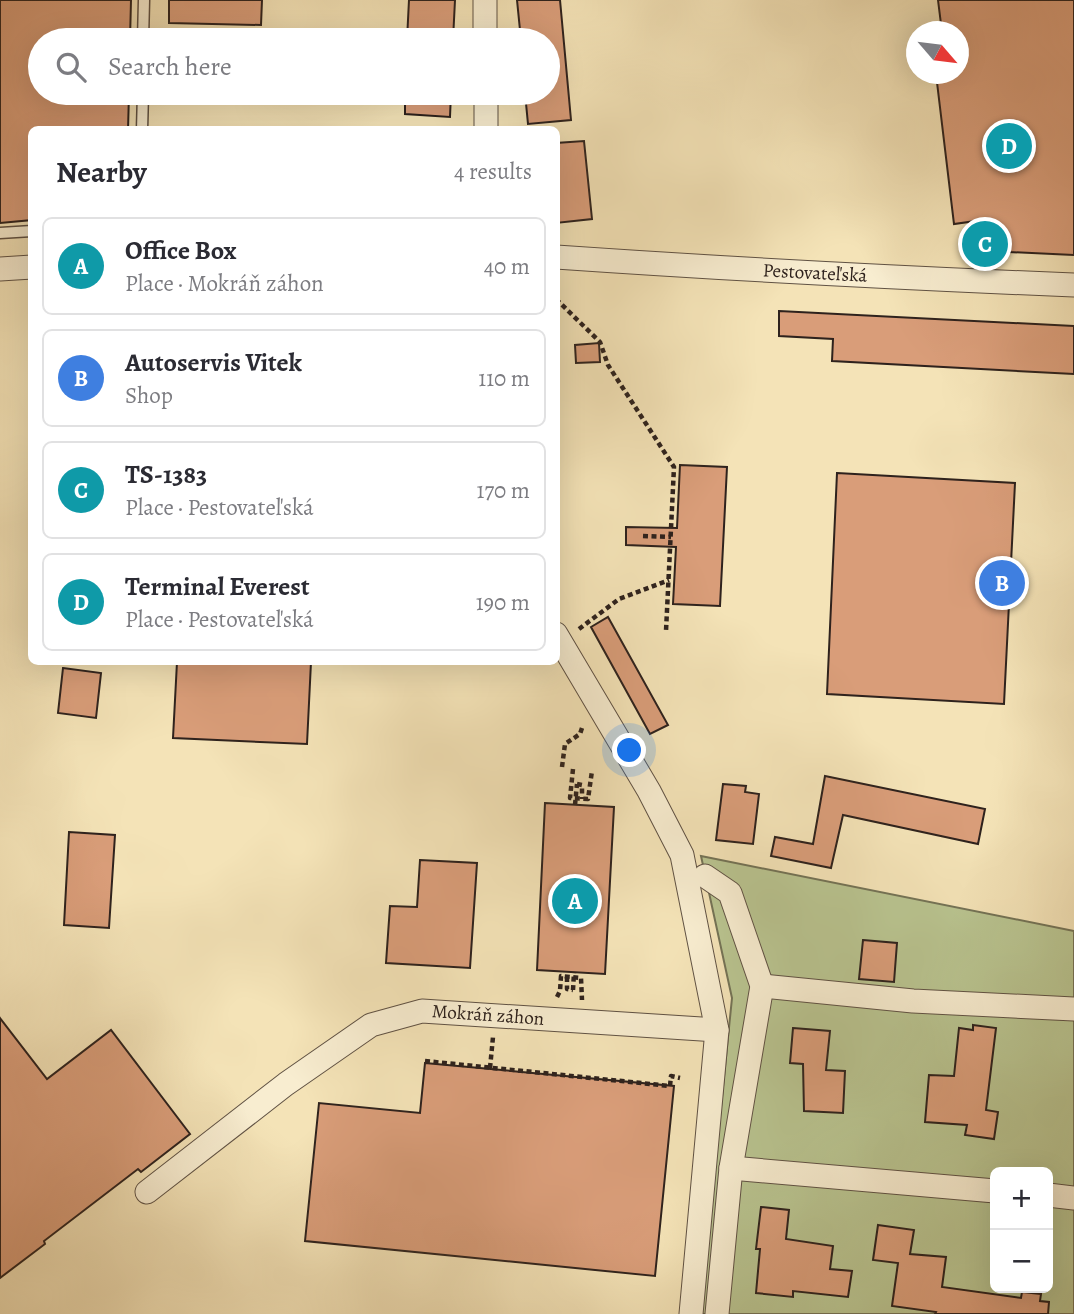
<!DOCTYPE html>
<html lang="en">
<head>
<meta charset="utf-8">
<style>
	:root { --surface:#fff; --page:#f2f2f3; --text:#2b2b33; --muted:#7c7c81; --line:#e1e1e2; --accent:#ea580c }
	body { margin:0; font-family:Alegreya,serif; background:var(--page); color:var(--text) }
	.controls { position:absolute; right:21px; bottom:21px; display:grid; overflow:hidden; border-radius:10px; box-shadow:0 7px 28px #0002 }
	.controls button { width:63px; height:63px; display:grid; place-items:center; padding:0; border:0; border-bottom:2px solid var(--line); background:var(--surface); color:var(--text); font:35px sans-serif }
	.compass { position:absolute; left:906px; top:21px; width:63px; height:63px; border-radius:50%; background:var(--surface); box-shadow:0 7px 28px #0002; rotate:118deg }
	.you { position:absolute; left:630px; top:751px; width:24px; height:24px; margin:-18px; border:5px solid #fff; border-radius:50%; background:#1a73e8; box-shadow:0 0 0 10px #1a73e833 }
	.badge { display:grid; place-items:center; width:46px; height:46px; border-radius:50%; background:var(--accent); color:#fff; font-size:23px; font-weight:700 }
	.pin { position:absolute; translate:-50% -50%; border:4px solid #fff; box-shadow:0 2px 7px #0006 }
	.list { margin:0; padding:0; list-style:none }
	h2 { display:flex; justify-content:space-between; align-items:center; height:91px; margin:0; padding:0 28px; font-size:30px }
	h2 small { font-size:23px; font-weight:400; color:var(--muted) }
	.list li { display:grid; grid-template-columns:46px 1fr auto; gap:21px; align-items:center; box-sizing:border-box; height:98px; margin:0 14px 14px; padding:0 14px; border:2px solid var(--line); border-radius:10px }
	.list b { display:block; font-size:26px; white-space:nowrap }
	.list p { margin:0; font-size:23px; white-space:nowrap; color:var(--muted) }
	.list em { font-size:23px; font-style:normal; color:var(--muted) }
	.icon { flex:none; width:38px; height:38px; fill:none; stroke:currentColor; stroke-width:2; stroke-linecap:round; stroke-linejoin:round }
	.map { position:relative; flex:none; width:1074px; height:1314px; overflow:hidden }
	.search { position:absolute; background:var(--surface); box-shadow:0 7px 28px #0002; left:28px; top:28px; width:532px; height:77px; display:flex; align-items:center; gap:18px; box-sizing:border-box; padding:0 24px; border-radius:38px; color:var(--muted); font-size:26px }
	.panel { position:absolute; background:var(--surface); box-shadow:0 7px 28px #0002; left:28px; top:126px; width:532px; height:539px; border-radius:10px }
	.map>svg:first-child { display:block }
</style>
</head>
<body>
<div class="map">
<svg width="1074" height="1314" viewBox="0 0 1074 1314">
	<rect width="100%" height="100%" fill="#f4e3b7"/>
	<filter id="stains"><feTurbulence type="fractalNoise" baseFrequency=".00286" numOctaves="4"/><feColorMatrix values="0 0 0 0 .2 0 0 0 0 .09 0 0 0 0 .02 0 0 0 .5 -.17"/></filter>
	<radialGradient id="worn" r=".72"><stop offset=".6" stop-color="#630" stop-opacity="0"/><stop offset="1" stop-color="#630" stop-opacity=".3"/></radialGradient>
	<path fill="#b9c490" stroke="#747356" stroke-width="2" fill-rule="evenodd" d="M701,856L1074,931V1314H700L732,998ZM995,1172H1048V1288H995Z"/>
	<g fill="#d99d79" stroke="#2e221d" stroke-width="2">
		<polygon points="0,0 131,0 130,40 40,40 40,93 129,93 128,130 32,130 32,220 0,223"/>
		<polygon points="169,0 262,0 261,25 169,23"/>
		<polygon points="409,0 455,0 453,40 407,40"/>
		<polygon points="517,0 560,0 571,120 528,124 525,93 548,93 548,40 521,40"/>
		<polygon points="938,0 1074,0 1074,255 1009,252 1009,246 980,249 976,221 954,224 936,74 958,74 958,32 942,32"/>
		<polygon points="405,93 451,93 450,117 405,114"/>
		<polygon points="584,141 592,219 556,223 556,143"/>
		<polygon points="779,311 1074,326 1074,374 832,361 833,339 779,336"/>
		<polygon points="599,343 600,362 576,363 575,345"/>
		<polygon points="680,465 727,467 720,606 673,604 676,547 626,545 626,527 677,528"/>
		<polygon points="837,473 1015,483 1004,704 827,694"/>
		<polygon points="608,617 668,725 650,734 591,627"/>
		<polygon points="177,662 311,662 307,744 173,738"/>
		<polygon points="63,668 101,673 96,718 58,713"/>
		<polygon points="825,776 985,809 978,844 843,815 831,868 771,856 775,837 813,844"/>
		<polygon points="723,784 746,786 745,792 759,794 753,844 716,840"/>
		<polygon points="545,803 614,807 605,974 537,970"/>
		<polygon points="69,832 115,835 109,928 64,925"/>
		<polygon points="420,860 477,863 470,968 386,963 390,906 417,907"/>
		<polygon points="863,940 897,943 894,982 859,979"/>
		<polygon points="0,1018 47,1079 111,1030 190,1134 141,1172 138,1169 44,1241 45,1244 0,1278"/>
		<polygon points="973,1025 996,1028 986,1110 998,1112 994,1139 965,1135 967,1125 925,1122 929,1075 954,1076 959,1028 973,1030"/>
		<polygon points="793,1028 830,1031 826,1070 845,1071 843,1113 804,1111 803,1064 790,1063"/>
		<polygon points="425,1063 674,1086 655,1276 305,1241 319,1103 420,1113"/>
		<polygon points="761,1207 789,1210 786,1239 833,1246 830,1269 852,1271 848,1297 793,1291 793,1297 756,1293 760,1249 756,1249"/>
		<polygon points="878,1225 914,1230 910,1254 946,1257 942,1287 1021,1298 1022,1292 1041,1294 1040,1301 1049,1302 1048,1314 935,1314 936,1312 892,1306 898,1263 873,1260"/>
	</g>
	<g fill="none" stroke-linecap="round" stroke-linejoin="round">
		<g stroke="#605244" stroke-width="13">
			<g id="lane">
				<polyline points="143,40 144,0"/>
				<polyline points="142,130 143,93"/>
				<polyline points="0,233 32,231"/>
			</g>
		</g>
		<g stroke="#605244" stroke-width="25">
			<g id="street">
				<polyline points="485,0 485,40"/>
				<polyline points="486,93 486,130"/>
				<path d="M556,257C729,269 901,278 1074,285"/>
				<polyline points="0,269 32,267"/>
				<polyline points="556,634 649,791 682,855 717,1030 691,1314"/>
				<polyline points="705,876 730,893 762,986 731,1168 717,1314"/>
				<polyline points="762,986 913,1001 1074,1009"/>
				<polyline points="731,1168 995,1191"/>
				<polyline points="147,1192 286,1084 371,1025 422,1011 717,1030"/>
				<polyline points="1048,1195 1074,1198"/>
			</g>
		</g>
		<g stroke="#2e221d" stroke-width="4.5" stroke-dasharray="5 3.5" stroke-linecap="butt">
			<polyline points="556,299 600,342 608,365 674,467 666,631"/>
			<polyline points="643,536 671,537"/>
			<polyline points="579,629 619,599 669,580"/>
			<polyline points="562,767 565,744 580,734 583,725"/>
			<polyline points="573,769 570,798 588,799 592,771"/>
			<polyline points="577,784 582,785 582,799"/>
			<polyline points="567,977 567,989 573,990"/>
			<polyline points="557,997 560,991 561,976 581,978 582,1000"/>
			<polyline points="425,1061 670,1086 671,1076 680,1078"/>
			<polyline points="490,1068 493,1037"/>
		</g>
		<use href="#lane" stroke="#f8edd0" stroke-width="10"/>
		<use href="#street" stroke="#f8edd0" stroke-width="23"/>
		<g stroke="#2e221d" stroke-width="4.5" stroke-dasharray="5 3.5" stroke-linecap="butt">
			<polyline points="575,805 577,784"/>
			<polyline points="573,990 574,972"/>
		</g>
	</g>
	<g text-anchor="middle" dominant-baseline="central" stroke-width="5" stroke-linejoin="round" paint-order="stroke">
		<g font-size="19" fill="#2e221d" stroke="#f8edd0">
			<text transform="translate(815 273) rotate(3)">Pestovateľská</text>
			<text transform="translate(488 1015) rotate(4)">Mokráň záhon</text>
		</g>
	</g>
	<rect width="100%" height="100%" filter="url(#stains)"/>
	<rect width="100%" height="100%" fill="url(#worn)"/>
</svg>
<div class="controls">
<button>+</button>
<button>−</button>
</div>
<svg class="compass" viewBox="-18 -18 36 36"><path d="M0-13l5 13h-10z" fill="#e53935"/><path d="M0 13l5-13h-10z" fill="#7c7c81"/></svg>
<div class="you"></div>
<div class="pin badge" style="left:575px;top:901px;background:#0f9aa8">A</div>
<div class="pin badge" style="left:1002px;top:583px;background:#3f7fe0">B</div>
<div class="pin badge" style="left:985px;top:244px;background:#0f9aa8">C</div>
<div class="pin badge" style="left:1009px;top:146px;background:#0f9aa8">D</div>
<div class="search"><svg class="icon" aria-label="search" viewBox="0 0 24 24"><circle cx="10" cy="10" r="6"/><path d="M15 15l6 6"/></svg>Search here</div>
<section class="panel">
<h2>Nearby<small>4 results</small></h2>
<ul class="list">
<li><span class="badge" style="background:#0f9aa8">A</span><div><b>Office Box</b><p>Place · Mokráň záhon</p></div><em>40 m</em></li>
<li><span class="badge" style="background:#3f7fe0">B</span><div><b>Autoservis Vitek</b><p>Shop</p></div><em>110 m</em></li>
<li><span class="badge" style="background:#0f9aa8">C</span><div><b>TS-1383</b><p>Place · Pestovateľská</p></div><em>170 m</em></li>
<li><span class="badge" style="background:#0f9aa8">D</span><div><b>Terminal Everest</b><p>Place · Pestovateľská</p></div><em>190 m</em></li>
</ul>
</section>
</div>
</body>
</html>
